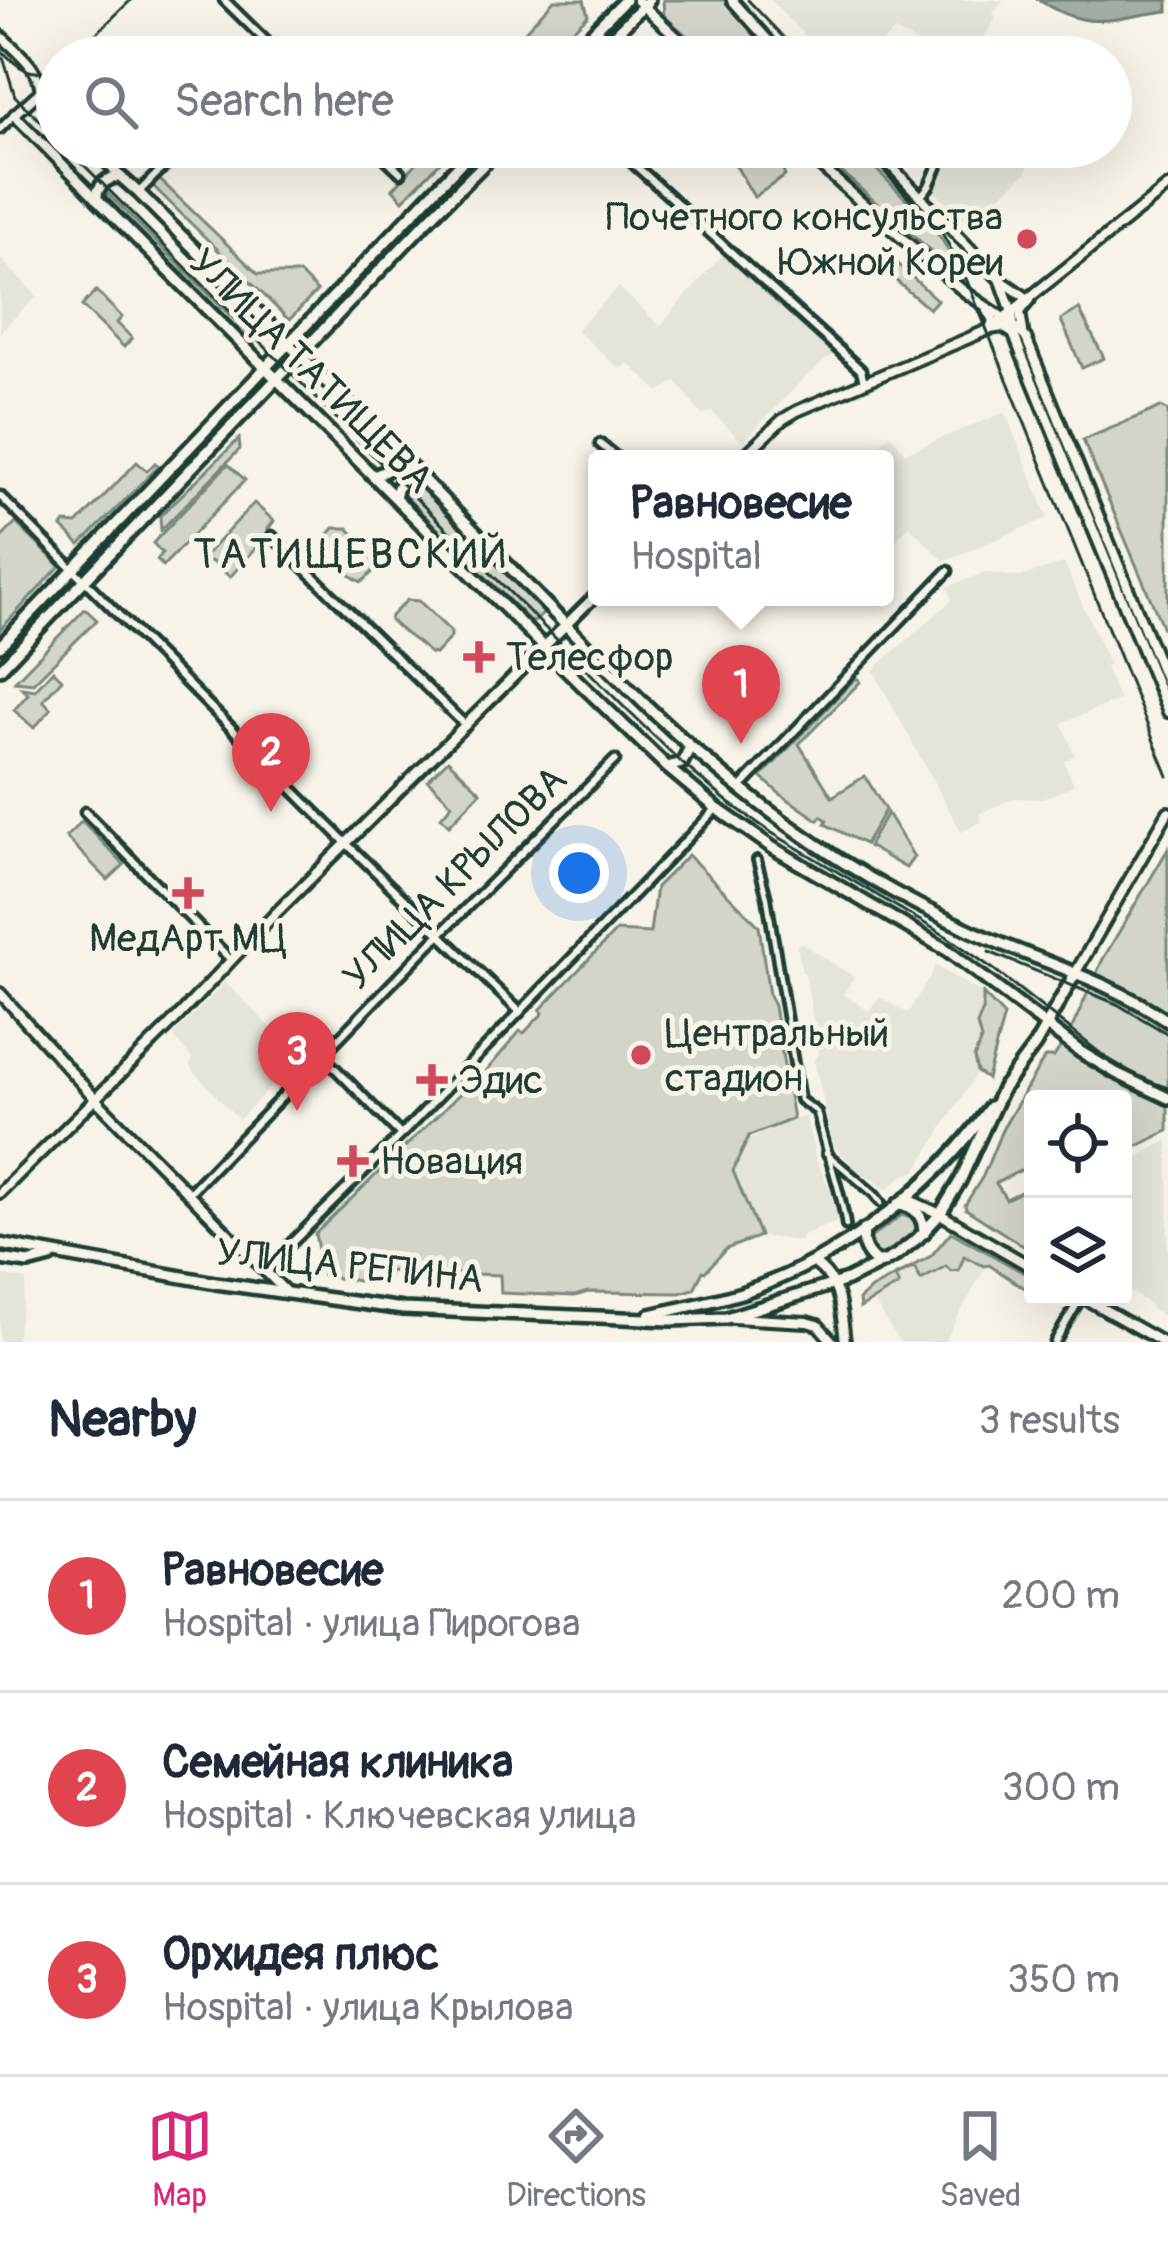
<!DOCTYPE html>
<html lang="en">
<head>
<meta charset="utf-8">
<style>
	:root { --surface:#fff; --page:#f2f2f3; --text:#1f2937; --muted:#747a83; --line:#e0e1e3; --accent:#db2777 }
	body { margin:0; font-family:Pangolin,sans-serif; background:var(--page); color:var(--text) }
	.controls { position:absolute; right:36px; bottom:36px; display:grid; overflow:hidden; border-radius:12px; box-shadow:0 12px 48px #0002 }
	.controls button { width:108px; height:108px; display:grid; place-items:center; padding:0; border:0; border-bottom:3px solid var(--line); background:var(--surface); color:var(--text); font:60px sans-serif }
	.you { position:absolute; left:579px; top:873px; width:42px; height:42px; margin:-30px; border:9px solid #fff; border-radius:50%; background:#1a73e8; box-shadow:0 0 0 18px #1a73e833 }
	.badge { display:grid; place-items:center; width:78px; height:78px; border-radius:50%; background:var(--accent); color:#fff; font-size:39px; font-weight:700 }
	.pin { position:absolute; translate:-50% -99px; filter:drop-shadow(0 3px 6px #0008) }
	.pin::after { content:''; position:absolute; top:63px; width:42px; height:36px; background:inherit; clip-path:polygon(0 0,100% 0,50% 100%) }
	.popup { position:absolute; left:588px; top:450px; width:306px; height:156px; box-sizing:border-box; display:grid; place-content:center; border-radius:12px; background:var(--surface); filter:drop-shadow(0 3px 9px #0005); font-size:39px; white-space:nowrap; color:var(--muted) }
	.popup b { font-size:45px; color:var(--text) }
	.popup::after { content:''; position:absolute; left:50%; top:100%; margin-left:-24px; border:24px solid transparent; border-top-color:var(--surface) }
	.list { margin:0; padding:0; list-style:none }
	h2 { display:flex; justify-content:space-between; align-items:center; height:156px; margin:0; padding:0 48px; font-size:51px }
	h2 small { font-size:39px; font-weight:400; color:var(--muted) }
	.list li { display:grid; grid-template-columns:78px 1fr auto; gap:36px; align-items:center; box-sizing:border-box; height:192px; padding:0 48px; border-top:3px solid var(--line) }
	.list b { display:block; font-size:45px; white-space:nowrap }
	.list p { margin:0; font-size:39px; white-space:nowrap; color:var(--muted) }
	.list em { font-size:39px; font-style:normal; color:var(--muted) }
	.icon { flex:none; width:66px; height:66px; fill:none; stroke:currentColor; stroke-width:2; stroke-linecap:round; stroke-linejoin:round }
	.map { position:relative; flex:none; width:1168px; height:1342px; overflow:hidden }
	.search { position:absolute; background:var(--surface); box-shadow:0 12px 48px #0002; left:36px; right:36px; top:36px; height:132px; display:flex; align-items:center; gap:30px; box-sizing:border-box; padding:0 42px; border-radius:66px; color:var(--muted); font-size:45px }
	.sheet { height:732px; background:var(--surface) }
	nav { display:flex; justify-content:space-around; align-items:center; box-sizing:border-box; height:168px; border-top:3px solid var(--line); background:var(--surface); font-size:33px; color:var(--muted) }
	nav a { display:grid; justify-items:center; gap:6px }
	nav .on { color:var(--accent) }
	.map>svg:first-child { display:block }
</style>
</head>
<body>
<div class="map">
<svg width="1168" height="1342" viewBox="0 0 1168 1342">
	<rect width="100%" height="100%" fill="#f7f3e8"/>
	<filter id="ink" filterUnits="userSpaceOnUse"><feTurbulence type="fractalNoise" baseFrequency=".00833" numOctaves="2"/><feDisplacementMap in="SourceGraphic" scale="24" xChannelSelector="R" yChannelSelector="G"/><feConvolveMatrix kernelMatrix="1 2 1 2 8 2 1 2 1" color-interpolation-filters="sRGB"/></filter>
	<g filter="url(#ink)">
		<g fill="#e5e4d9">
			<polygon points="770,0 1004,0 1004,1 993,13 996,18 972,57 945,57 895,31 865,57 839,57 829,47 822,53 820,51"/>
			<polygon points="953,147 1030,147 1027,172 996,199 983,203 963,221 935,191"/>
			<polygon points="724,253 834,353 803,379 743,442 712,412 702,415 676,381 659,392 628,363 621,370 576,330 619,287 660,326"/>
			<polygon points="0,258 37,296 0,332"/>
			<polygon points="1005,412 1048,518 944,561 909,526 889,546 885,542 885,459 866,459 890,434 905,453"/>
			<polygon points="1064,563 1109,664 1105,667 1119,700 1062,723 1075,755 1064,761 1074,785 1042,799 1015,798 980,813 981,822 961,832 873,670 952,600 947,587 985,573 1020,577"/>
			<polygon points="802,943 854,977 843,994 869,1011 879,997 908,1013 936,966 983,994 983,1010 977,1025 981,1040 974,1058 977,1072 916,1171 903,1176 887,1189 856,1169 834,1146 814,1060 819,1054 805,973 802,972 797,945"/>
			<polygon points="225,982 300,1056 239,1120 190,1067 192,1059 173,1036"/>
			<polygon points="806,1117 816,1160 843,1218 803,1235 800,1241 760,1236 732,1171 746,1141 795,1119"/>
			<polygon points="1168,1140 1168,1315 1167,1316 1159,1315 1158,1311 1152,1310 1147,1302 1123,1287 1123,1164 1132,1160 1133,1156 1138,1157"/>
			<polygon points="943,1250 967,1257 985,1268 944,1342 899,1342 869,1294 871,1289"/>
			<polygon points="0,1275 27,1280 16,1342 0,1342"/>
		</g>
		<g fill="#d3d5ca" stroke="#79897f" stroke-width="3">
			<polygon points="554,0 584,0 588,15 545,57 518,57 509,48"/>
			<polygon points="663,0 726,0 776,57 711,57 664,16"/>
			<polygon points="431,147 455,147 403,200 393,189"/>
			<polygon points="488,147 494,147 318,329 315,326 396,239"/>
			<polygon points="725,147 769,147 776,152 785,176 754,197"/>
			<polygon points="813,147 854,147 909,202 941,238 965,281"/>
			<polygon points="156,176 258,274 300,274 317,291 289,320 150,183"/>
			<polygon points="104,190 255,340 255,342 252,343 107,198"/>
			<polygon points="885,252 937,300 929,309 874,262"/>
			<polygon points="96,291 122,317 117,323 132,338 124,347 82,306"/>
			<polygon points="1079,309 1104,358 1082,368 1061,320"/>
			<polygon points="1161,407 1168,411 1168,640 1083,440"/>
			<polygon points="239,439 240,449 161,530 160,516"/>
			<polygon points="137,462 147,471 155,463 159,466 80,545 62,527 65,523 77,524"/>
			<polygon points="228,464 245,480 163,566 157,560 162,553 153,543"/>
			<polygon points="411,478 415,479 543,607 543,614 534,622 530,621 402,493 401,485"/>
			<polygon points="254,503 274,521 268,529 270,532 230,577 211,561 207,563 203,558"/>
			<polygon points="16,523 60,566 0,630 0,539"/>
			<path d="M334,528H348L380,561V565L362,582C349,577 329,558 318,547Z"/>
			<path d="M407,600L419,601L451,632V637L435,654L430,653C416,640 404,635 390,620L391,616Z"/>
			<polygon points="85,609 97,620 33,683 15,681"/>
			<polygon points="53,670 62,679 43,700 51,709 34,728 14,710 28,694 22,688 35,690"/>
			<polygon points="855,679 859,679 860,682 799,744 832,797 865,776 885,810 865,844 825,824 827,820 821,816 818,820 779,793 761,777"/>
			<polygon points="448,760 481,792 449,825 441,817 452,804 428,780"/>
			<polygon points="887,813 914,857 906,868 868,846"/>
			<polygon points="82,821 124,865 108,880 66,837"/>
			<polygon points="1168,849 1168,1131 1123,1153 1123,1099 1033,1099 1033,1164 996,1183 1006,1199 1033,1186 1033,1207 1025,1211 1033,1225 1031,1251 966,1209 965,1205 983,1176 1002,1130 1045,1057 1054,1057 1071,1030 1103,959"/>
			<polygon points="688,855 759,926 769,995 774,1006 793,1119 749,1136 733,1171 760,1236 726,1249 705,1272 703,1271 694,1289 680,1293 588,1292 575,1296 501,1293 500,1275 389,1271 386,1285 323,1276 315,1234 475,1079 482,1076 520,1031 524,1033 543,1013 540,1010 616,931 650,933 656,887"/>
			<polygon points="983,994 1004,1016 987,1079 977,1072 974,1058 981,1040 977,1025 983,1010"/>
			<polygon points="902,1215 914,1219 916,1230 888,1255 875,1253 872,1249 870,1238"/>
			<polygon points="951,1232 1033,1278 1031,1292 989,1265 984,1266 964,1256 959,1270 951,1271 946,1266 921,1280 914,1267 895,1277 899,1285 860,1308 859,1300 871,1289 931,1256"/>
		</g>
		<path fill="#a4ada3" stroke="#6f8077" stroke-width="3" d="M1039,0H1168V11C1114,17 1090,34 1039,0Z"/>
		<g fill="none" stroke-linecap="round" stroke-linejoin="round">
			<g stroke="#1f3d34" stroke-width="14">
				<g id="pedestrian">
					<path d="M757,860L767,898L800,1100L817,1112C825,1151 841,1187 846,1226"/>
					<polyline points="826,1153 874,1194 881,1203"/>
				</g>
			</g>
			<g stroke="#1f3d34" stroke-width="15">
				<g id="minor">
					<polyline points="224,0 282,57"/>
					<polyline points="0,129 14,115"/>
					<polyline points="374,147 401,173"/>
					<polyline points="615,147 861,370 864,382"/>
					<polyline points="139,192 183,147"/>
					<polyline points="921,196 929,186 946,147"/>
					<polyline points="600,444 618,459"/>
					<polyline points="0,496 347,844 520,1012"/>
					<polyline points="272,536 466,726"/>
					<polyline points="739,789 948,571"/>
					<polyline points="85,812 231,960"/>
					<polyline points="322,1055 401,1135"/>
					<polyline points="189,1193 427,947 615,760"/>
					<polyline points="264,1270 401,1135 715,810"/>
					<polyline points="1055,1342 1081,1297"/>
				</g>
			</g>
			<g stroke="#1f3d34" stroke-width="16">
				<g id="tertiary">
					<polyline points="741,459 782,420 797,411 990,329 1168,187"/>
					<polyline points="0,1193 168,1027 277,912 597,594"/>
					<polyline points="905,1198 940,1214 1033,1268"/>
					<polyline points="1082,1297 1162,1342"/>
				</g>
			</g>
			<g stroke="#1f3d34" stroke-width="16">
				<g id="secondary">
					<polyline points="637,0 698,57"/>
					<polyline points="732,0 783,57"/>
					<path d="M0,35C18,53 42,69 41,96L57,114"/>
					<polyline points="42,90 14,115 97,199"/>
					<polyline points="91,147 121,177"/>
					<path d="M799,147C852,194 905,242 960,288C982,306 1008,317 1026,338L1168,686"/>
					<polyline points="873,147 1001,281 1012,312 1014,335 1022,356 1168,712"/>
					<polyline points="1002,281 1030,300 1020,312 1023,331"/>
					<polyline points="988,311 993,321 990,329 1003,327 1012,333"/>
					<polyline points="1076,972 1168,812"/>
					<polyline points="0,993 100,1104 285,1291"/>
					<path d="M812,1262C842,1281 841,1310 845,1342"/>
					<polyline points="733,1318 807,1322 818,1325 833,1342"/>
				</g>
			</g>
			<g stroke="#1f3d34" stroke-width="18">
				<g id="primary">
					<polyline points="568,57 625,0"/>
					<polyline points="592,57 649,0"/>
					<path d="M373,476C386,472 396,467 396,452"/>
					<path d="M395,497C398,484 403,474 418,474"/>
					<polyline points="0,646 476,147"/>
					<polyline points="0,669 429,219 501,147"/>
					<polyline points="667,767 682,763 690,747"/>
					<path d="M1168,1021C1117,986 1061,968 1004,945C929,914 855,873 790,826C678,747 586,645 491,548C374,429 256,312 139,193L121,177C108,176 96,186 97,199L581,684L667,767L716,808L773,848L947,950L1081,1052L1116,1073L1168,1098"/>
					<polyline points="1003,1088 1035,1045 1076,972"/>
					<path d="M898,1204C915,1206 924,1216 924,1233"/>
					<path d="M864,1230C862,1244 864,1252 876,1262H884"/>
					<polyline points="0,1244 216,1283 403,1309 671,1320 726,1318 847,1280 895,1256 918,1238 940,1214 960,1181 1003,1087"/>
					<polyline points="0,1259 28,1263 51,1257"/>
					<path d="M650,1315C681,1308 711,1302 741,1293C839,1260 931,1191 990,1107"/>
				</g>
			</g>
			<use href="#pedestrian" stroke="#f7f3e8" stroke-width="4.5"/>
			<use href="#minor" stroke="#f7f3e8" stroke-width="6"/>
			<use href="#tertiary" stroke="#f7f3e8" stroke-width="8"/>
			<use href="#secondary" stroke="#f7f3e8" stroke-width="8"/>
			<use href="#primary" stroke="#f7f3e8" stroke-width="9"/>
			<g stroke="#1f3d34" stroke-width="3">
				<polyline points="748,0 802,57"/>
				<path d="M0,49C18,67 31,80 57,67"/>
				<polyline points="3,57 15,96 57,138"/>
				<polyline points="72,57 131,0"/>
				<polyline points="66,147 628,711 682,763 728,802 772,833 946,936 996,971 1105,1057 1143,1079 1168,1088"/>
				<polyline points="861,147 942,233 963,271 1168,776"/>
				<polyline points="989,952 1117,1004 1168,1034"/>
			</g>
		</g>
	</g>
	<g fill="#d1495b" stroke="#f7f3e8" stroke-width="4.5">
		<circle cx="1027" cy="239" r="12"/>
		<path d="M473 639h12v12h12v12h-12v12h-12v-12h-12v-12h12z"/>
		<path d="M182 875h12v12h12v12h-12v12h-12v-12h-12v-12h12z"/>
		<circle cx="641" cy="1055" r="12"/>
		<path d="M426 1062h12v12h12v12h-12v12h-12v-12h-12v-12h12z"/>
		<path d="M347 1143h12v12h12v12h-12v12h-12v-12h-12v-12h12z"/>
	</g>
	<g text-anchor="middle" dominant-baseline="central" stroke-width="10" stroke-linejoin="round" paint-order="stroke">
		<g font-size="39" fill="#1f3d34" stroke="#f7f3e8" text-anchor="start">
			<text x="1003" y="217" text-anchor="end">Почетного консульства<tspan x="1003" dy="45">Южной Кореи</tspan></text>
			<text x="506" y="657">Телесфор</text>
			<text x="188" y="938" text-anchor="middle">МедАрт МЦ</text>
			<text x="665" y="1033">Центральный<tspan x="665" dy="45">стадион</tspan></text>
			<text x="459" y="1080">Эдис</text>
			<text x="380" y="1161">Новация</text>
		</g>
		<g font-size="39" fill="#1f3d34" stroke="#f7f3e8">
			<text transform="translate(311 371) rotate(45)">УЛИЦА ТАТИЩЕВА</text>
			<text transform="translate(455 878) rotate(-45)">УЛИЦА КРЫЛОВА</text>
			<text transform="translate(350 1266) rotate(6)">УЛИЦА РЕПИНА</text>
		</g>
		<g font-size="42" letter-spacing="3" fill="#1f3d34" stroke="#f7f3e8">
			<text x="351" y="555">ТАТИЩЕВСКИЙ</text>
		</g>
	</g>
</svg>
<div class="controls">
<button><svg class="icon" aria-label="locate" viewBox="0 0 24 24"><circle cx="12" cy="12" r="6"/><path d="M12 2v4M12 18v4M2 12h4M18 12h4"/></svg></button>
<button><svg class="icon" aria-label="layers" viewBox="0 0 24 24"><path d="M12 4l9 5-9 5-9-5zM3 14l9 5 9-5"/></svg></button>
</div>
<div class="you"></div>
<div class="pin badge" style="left:741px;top:744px;background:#e0444e">1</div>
<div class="popup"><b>Равновесие</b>Hospital</div>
<div class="pin badge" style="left:271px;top:812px;background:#e0444e">2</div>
<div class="pin badge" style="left:297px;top:1111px;background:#e0444e">3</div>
<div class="search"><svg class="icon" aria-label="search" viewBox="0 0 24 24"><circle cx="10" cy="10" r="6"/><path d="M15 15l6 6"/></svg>Search here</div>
</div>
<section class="sheet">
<h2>Nearby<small>3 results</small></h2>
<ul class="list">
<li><span class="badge" style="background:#e0444e">1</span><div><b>Равновесие</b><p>Hospital · улица Пирогова</p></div><em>200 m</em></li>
<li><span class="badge" style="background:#e0444e">2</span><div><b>Семейная клиника</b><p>Hospital · Ключевская улица</p></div><em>300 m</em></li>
<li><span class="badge" style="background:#e0444e">3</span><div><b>Орхидея плюс</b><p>Hospital · улица Крылова</p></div><em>350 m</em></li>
</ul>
</section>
<nav>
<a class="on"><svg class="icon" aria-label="map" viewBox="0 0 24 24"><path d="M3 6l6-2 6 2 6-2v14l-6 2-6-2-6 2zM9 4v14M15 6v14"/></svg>Map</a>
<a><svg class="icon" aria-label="directions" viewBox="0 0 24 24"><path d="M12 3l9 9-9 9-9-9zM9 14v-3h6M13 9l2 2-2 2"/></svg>Directions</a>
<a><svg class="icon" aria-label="saved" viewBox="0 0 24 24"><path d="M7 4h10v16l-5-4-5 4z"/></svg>Saved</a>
</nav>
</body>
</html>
